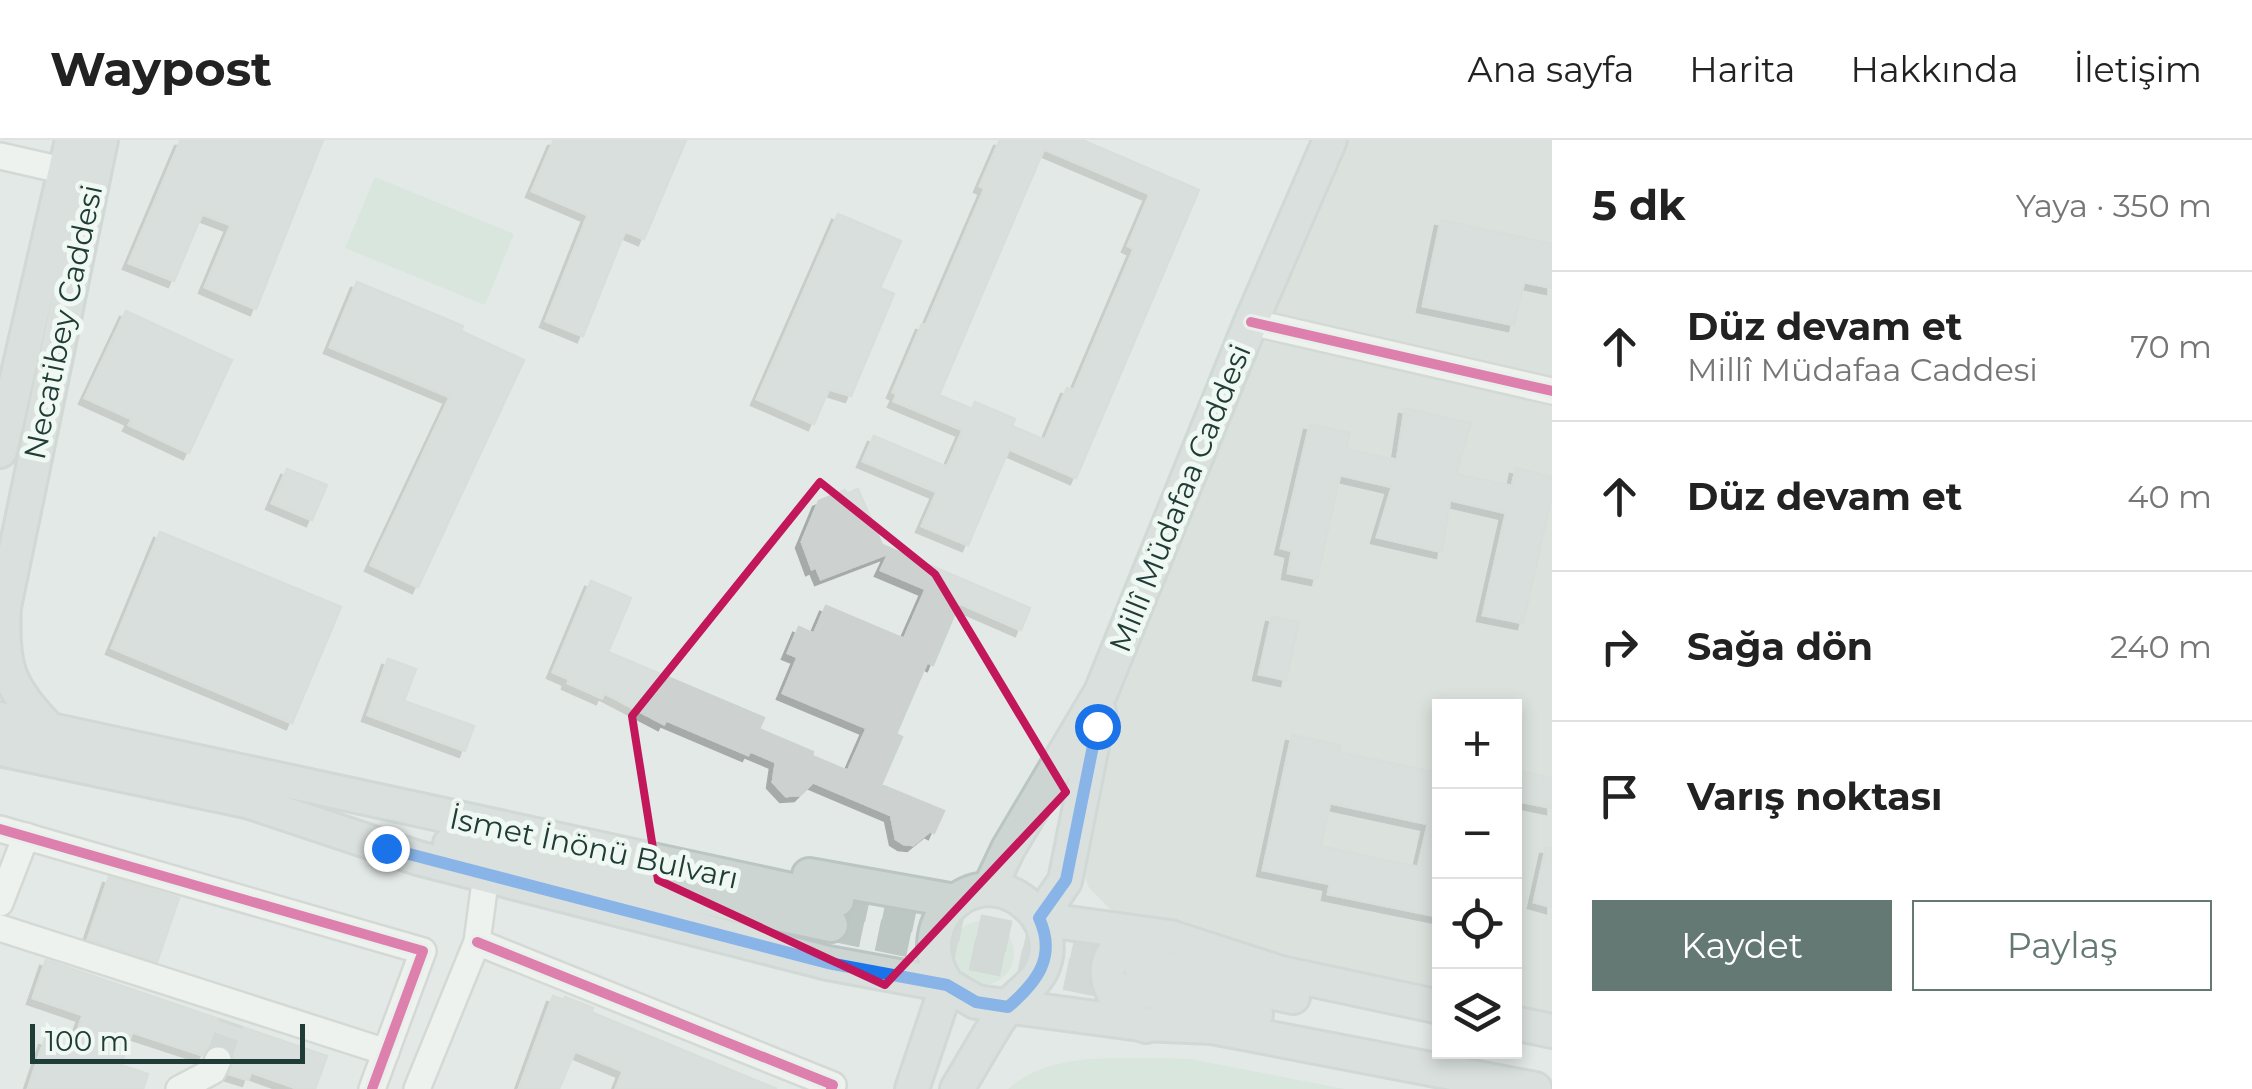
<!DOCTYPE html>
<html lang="tr">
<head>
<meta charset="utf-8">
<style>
	:root { --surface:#fff; --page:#f6f6f6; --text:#222; --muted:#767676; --line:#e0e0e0; --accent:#647974 }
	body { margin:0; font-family:Montserrat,sans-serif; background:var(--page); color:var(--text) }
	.controls { position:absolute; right:30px; bottom:30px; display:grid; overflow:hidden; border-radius:0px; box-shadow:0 5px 15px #0003 }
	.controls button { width:90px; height:90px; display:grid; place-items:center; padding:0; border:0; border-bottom:2px solid var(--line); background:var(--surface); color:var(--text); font:50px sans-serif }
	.scale { position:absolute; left:30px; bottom:25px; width:275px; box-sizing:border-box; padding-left:10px; border:5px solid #203c36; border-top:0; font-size:28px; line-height:35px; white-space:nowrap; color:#203c36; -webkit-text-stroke:8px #f0f8f4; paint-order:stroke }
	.stop { position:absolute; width:30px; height:30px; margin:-22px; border:8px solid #1a73e8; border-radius:50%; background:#fff }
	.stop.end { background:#1a73e8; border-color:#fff; box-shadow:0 2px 10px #0008 }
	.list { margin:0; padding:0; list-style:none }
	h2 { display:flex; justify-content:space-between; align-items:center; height:130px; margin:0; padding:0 40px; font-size:42px }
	h2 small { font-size:32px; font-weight:400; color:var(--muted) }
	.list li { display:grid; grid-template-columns:65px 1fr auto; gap:30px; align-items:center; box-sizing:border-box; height:150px; padding:0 40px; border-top:2px solid var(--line) }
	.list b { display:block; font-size:38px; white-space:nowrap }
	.list p { margin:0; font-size:32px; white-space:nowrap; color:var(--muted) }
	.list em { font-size:32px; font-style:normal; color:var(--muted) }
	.actions { display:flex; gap:20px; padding:30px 40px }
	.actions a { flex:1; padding:22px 0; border:2px solid var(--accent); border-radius:0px; text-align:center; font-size:35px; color:var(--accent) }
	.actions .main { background:var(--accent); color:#fff }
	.icon { flex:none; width:55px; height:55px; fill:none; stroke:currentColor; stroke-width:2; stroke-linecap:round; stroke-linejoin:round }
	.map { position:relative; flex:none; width:1552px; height:949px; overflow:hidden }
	header { display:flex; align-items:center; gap:60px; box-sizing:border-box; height:140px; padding:0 50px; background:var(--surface); border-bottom:2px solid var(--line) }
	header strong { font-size:48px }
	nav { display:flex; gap:55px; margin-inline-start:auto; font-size:35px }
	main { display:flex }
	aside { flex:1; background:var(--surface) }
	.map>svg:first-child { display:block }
</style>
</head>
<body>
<header>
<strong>Waypost</strong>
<nav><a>Ana sayfa</a><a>Harita</a><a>Hakkında</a><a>İletişim</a></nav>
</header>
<main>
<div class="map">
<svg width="1552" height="949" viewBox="0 0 1552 949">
	<defs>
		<filter id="shadow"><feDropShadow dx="-6" dy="6" stdDeviation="0" flood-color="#0004"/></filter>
	</defs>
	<rect width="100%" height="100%" fill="#e3e9e6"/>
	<polygon fill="#d0dad6" points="1330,0 1552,0 1552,874 1515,865 1514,566 1440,566 1439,849 1227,803 1130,789 1089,748 1082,728 1097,585"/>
	<g fill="#cbe3d3">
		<polygon points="375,37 514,94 485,165 345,108"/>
		<circle cx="982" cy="813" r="32"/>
		<path d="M1161,918L1190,919L1345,949H1008C1051,912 1108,919 1161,918Z"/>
	</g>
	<g fill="#cdd2d0" stroke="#cbd2cf" stroke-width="2.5" fill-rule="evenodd" filter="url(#shadow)">
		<polygon points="181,0 323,0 256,169 205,147 231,85 202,74 174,141 129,123"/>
		<polygon points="554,0 686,0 644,99 625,91 583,196 546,181 588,75 532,51"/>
		<path d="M1000,0H1082L1199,50L1076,338L1009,309L968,405L922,386L937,352L863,321L874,296L947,327L963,290L894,261L897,254L893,252L922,184L926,185L985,48L980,46ZM1044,9L1150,54L1128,106L1134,109L1074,250L1067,248L1045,300L1012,286L1015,279L975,262L972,269L939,255Z"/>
		<polygon points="838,74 901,101 880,148 894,154 851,256 829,249 814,284 757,259"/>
		<polygon points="1441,80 1552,104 1552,148 1524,142 1514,185 1423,166"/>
		<polygon points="357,142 463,186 461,191 524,220 418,447 371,425 450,257 330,207"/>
		<polygon points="126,171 232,220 189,313 129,285 132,279 85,258"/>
		<polygon points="1405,268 1471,283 1456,334 1512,346 1516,328 1552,337 1552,356 1523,483 1483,475 1506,373 1450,360 1442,412 1377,397 1392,347 1340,335 1317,439 1288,433 1292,411 1281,408 1310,284 1350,293 1346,309 1397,320"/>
		<polygon points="287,329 327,345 312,380 272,363"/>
		<polygon points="858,349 882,405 1030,468 1021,490 959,463 933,525 927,522 896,594 902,597 881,645 944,671 934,693 930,691 913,705 904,704 896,699 891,675 813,642 800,655 786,656 773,642 776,622 750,611 748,615 666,580 664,584 604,553 602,558 568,543 569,539 553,532 591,441 631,458 608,512 764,578 759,589 813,612 812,616 848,631 867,588 783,553 798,517 788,513 799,487 814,494 826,466 904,499 926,449 881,430 889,413 821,439 816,427 812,429 802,402 819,361 845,350 847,354"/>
		<polygon points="160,392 341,467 292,583 112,508"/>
		<polygon points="1272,476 1299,482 1286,540 1259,534"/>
		<polygon points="388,519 416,529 404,561 474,586 465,611 368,575"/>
		<path d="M1292,595L1340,605L1339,612L1440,633V777L1328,754L1330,744L1263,730ZM1330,663L1428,684L1418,727L1321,706Z"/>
		<polygon points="1514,630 1552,638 1552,668 1514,660"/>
		<polygon points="1546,708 1552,708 1552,767 1534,762"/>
		<polygon points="109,737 179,758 157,822 88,799"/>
		<polygon points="46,820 327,916 315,949 299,949 251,932 248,940 229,934 234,917 224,905 209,906 202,915 132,892 121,925 148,934 143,949 28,949 45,899 72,908 83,875 33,858"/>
		<polygon points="553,856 564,860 565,857 593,868 591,872 777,949 616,949 623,931 575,911 559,949 519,949"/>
	</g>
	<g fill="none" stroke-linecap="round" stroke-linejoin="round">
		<polyline stroke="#bcc6c3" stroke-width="25" stroke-dasharray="25 12" stroke-linecap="butt" points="218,920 231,882"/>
		<g stroke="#bcc6c3" stroke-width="32" stroke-dasharray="32 16" stroke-linecap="butt">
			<polyline points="837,760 1135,823"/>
			<polyline points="831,785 1133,848"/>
		</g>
		<g stroke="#c0c6c3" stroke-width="30">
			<g id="minor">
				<polyline points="0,16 66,31"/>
				<polyline points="1251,182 1552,251"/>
				<polyline points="0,689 423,811 372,949"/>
				<polyline points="0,763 26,696"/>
				<polyline points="0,788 386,912"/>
				<polyline points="477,802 833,945 831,949"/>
				<polyline points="179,949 213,931 218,920"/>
				<polyline points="417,949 477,802 486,735"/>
			</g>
		</g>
		<g stroke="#bbc5c3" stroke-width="38">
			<g id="major">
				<polyline points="0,311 72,0"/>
				<polyline points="0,579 837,760"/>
				<path d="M48,588C7,546 1,525 4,467L101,0"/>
				<polyline points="0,609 265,665"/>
				<polyline points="247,661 418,718 828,823 947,845 976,862 1141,884 1212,887 1535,949"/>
				<polyline points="450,704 831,785"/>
				<polyline points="809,735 955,761"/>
				<polyline points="989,749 1008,709 1101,552 1251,182 1330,0"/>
				<polyline points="1039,779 1170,797 1281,833 1440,867"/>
				<polyline points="1039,779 1065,741 1099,571"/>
				<polyline points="1139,824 1293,857"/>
				<path d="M947,845C902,778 985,713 1035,773C1046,787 1050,806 1044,824C1037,845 1018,853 1005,870C988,895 973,923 957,949"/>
				<polyline points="1133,848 1256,874"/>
				<polyline points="1514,883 1552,891"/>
				<path d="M1146,886C1119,873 1088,827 1124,804C1137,796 1154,798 1170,797"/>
				<polyline points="912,949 947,845"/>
			</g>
		</g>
		<use href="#minor" stroke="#fbfcfb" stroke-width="25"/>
		<use href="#major" stroke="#ccd5d2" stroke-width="32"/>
		<g stroke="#f0f8f4" stroke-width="16">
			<g id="cycleway">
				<polyline points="1251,182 1552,251"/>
				<polyline points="0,689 423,811 372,949"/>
				<polyline points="477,802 833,945 831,949"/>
			</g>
		</g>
		<use href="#cycleway" stroke="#d6006c" stroke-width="10"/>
	</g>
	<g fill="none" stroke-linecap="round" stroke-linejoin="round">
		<path stroke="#1a73e8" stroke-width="12" d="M386,708L828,823L947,845L976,862L1008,867C1037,842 1057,817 1039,778L1066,740L1097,586"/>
	</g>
	<path d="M0 0H1552V949H0ZM820,342L935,434L1066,652L885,845L658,740L632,576Z" fill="#e3e9e6" fill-opacity=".55" fill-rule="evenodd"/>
	<path fill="none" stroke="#c2185b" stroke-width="8" stroke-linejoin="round" d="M820,342L935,434L1066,652L885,845L658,740L632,576Z"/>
	<g text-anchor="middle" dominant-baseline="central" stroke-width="10" stroke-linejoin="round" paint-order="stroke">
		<g font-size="30" fill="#203c36" stroke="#f0f8f4">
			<text transform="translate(63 182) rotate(-78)">Necatibey Caddesi</text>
			<text transform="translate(1180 358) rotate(-68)">Millî Müdafaa Caddesi</text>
			<text transform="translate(594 708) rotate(12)">İsmet İnönü Bulvarı</text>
		</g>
	</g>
</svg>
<div class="controls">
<button>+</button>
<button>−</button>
<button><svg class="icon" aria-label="locate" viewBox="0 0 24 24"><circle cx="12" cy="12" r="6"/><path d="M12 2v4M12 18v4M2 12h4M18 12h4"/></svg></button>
<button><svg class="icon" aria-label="layers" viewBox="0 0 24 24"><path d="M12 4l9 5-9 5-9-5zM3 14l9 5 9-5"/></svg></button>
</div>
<div class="scale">100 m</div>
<div class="stop" style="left:1097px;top:586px"></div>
<div class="stop end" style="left:386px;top:708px"></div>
</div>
<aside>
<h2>5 dk<small>Yaya · 350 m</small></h2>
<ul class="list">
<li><svg class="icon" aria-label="ahead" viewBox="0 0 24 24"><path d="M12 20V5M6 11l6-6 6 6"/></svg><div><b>Düz devam et</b><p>Millî Müdafaa Caddesi</p></div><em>70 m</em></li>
<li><svg class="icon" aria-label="ahead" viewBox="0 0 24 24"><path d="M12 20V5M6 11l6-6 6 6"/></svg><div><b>Düz devam et</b></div><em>40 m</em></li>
<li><svg class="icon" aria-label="right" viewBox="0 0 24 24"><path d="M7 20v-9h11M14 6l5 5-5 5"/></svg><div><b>Sağa dön</b></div><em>240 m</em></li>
<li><svg class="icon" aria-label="arrive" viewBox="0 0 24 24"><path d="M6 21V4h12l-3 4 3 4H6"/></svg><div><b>Varış noktası</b></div></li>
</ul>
<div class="actions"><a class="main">Kaydet</a><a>Paylaş</a></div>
</aside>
</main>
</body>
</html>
